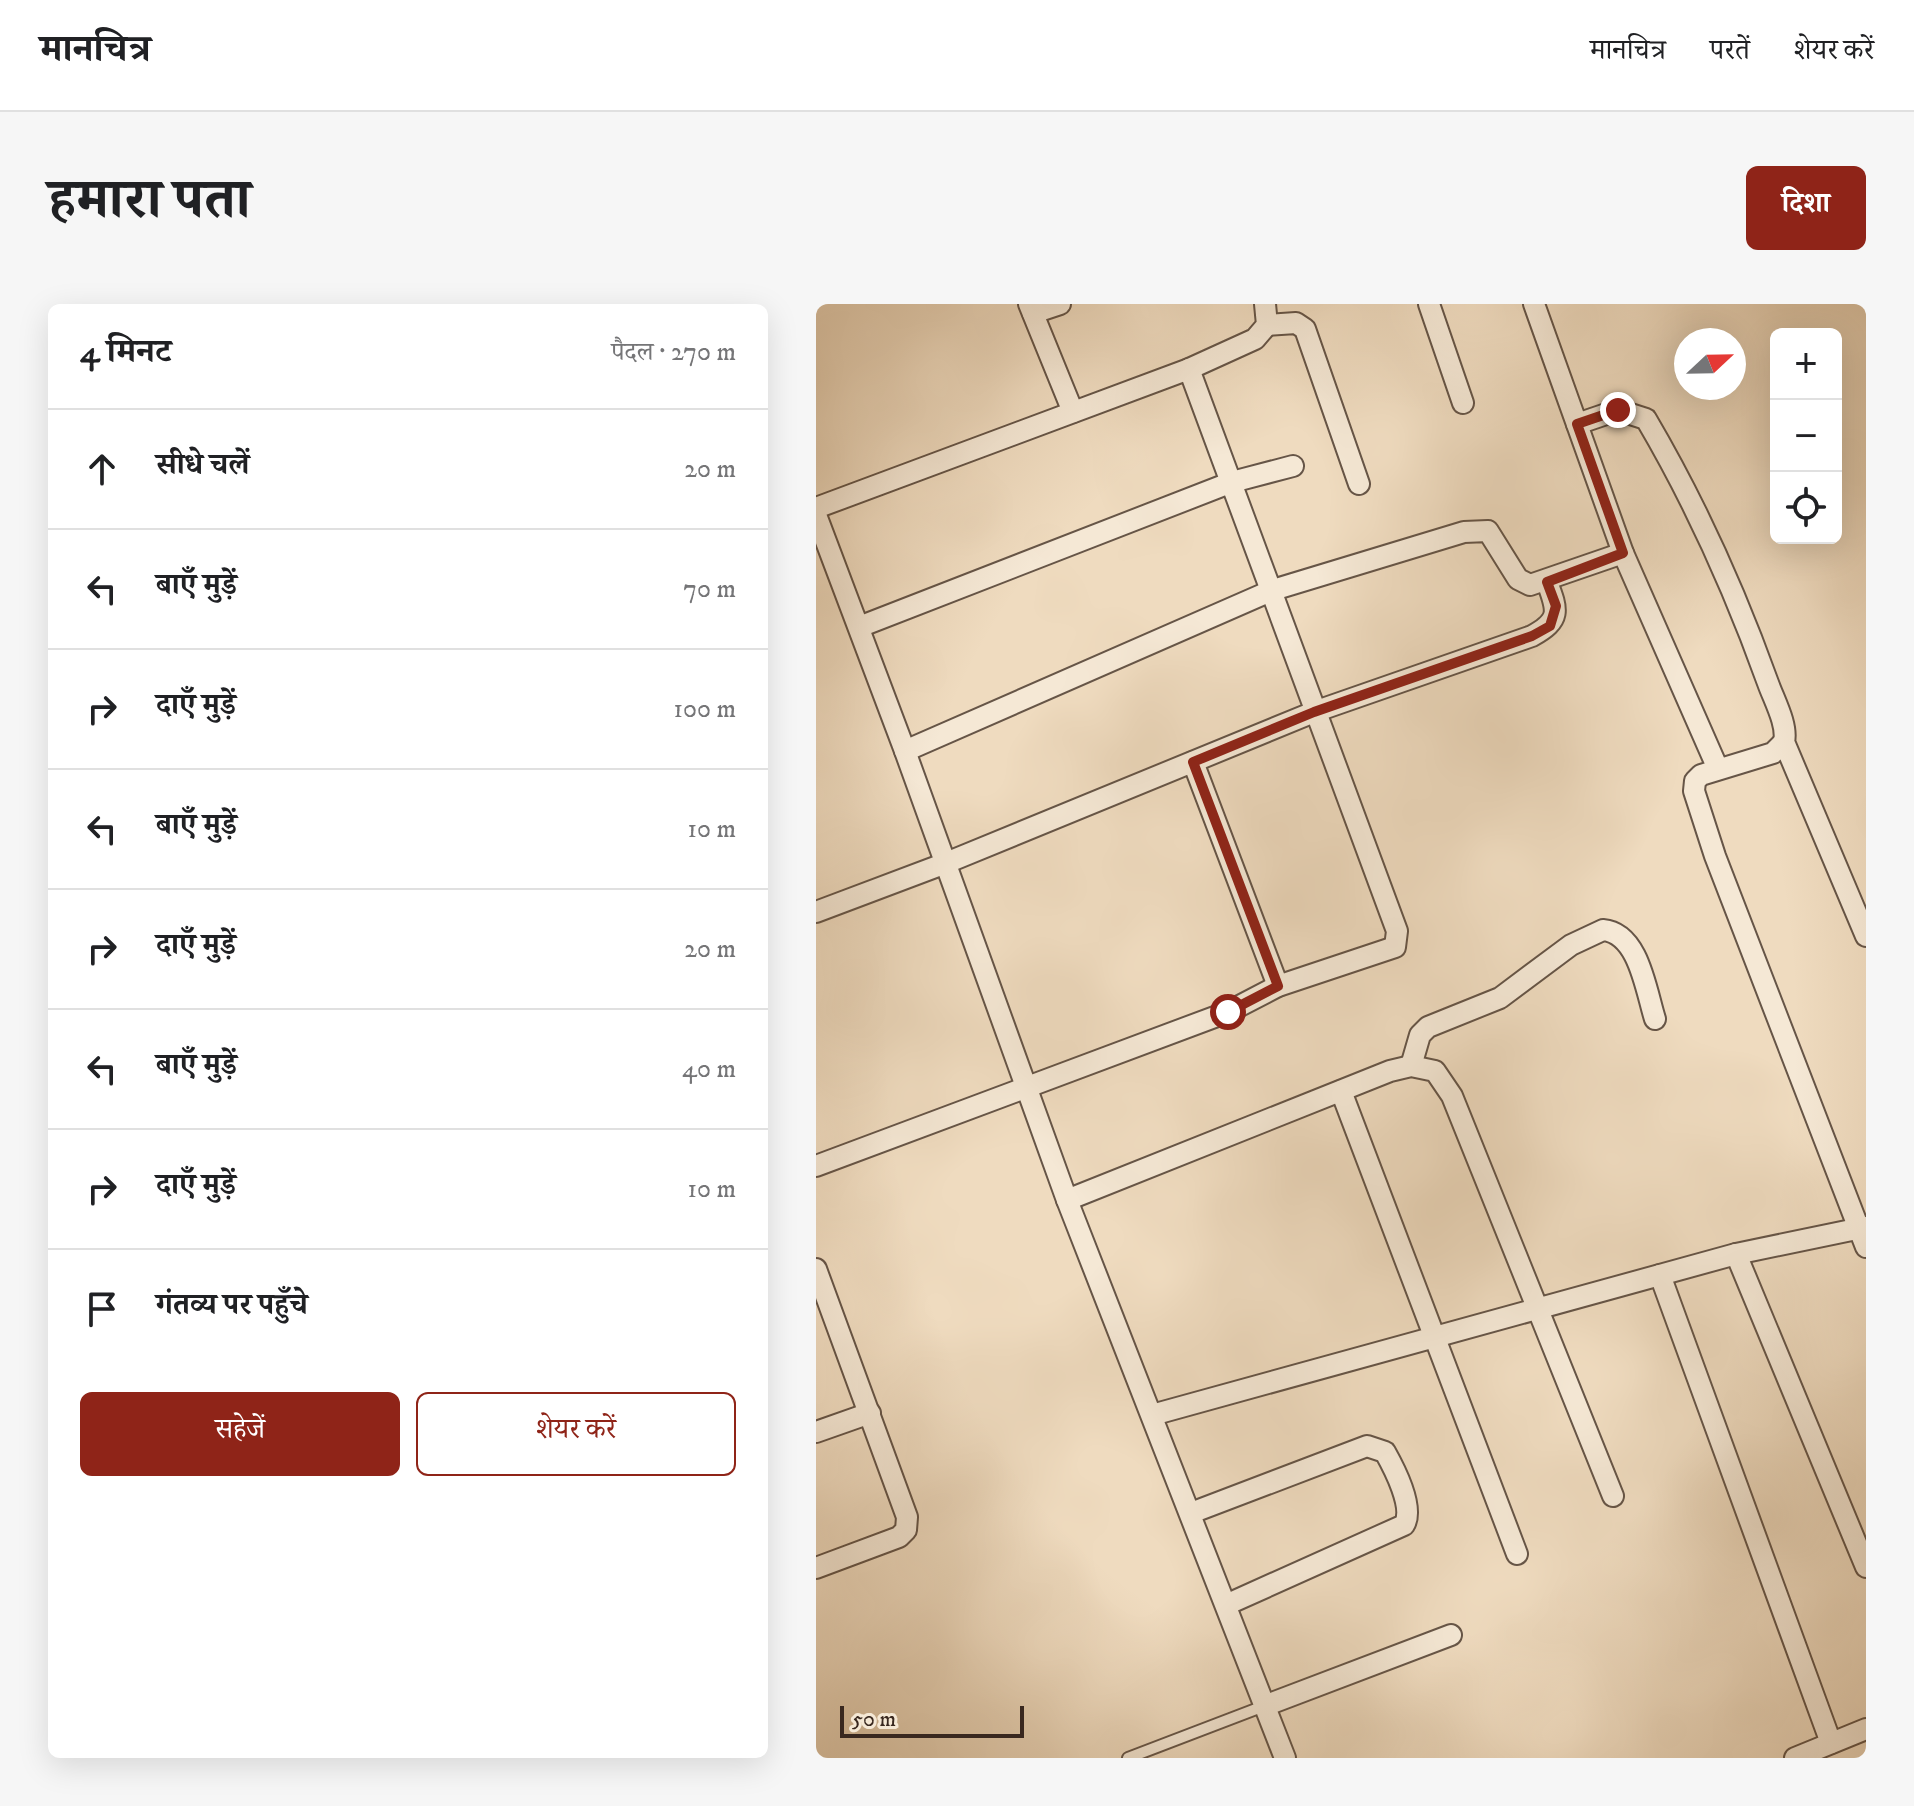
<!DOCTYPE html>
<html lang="hi">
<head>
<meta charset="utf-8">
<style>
	:root { --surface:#fff; --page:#f6f6f6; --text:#202124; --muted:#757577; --line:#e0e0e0; --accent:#8f2418 }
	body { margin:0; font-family:"IM FELL DW Pica","Noto Serif Devanagari",serif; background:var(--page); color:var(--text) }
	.controls { position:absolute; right:24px; top:24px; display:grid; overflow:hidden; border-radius:12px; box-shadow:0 8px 32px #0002 }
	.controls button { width:72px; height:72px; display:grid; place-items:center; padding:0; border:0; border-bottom:2px solid var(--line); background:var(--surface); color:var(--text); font:40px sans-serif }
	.compass { position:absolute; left:858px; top:24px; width:72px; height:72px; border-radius:50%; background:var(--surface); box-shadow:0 8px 32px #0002; rotate:68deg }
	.scale { position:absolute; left:24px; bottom:20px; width:184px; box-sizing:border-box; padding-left:8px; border:4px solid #39281f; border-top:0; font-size:22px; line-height:28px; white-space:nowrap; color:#39281f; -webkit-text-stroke:6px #f5e8d5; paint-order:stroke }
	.stop { position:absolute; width:24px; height:24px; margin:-18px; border:6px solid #8f2418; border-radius:50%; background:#fff }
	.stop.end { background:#8f2418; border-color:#fff; box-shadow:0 2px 8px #0008 }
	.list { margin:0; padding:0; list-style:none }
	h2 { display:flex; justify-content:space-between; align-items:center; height:104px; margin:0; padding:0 32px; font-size:34px }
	h2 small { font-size:26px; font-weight:400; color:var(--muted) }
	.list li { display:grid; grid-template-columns:52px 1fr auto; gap:24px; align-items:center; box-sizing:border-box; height:120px; padding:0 32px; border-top:2px solid var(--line) }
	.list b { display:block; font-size:30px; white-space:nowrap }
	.list em { font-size:26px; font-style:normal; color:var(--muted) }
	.actions { display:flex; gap:16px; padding:24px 32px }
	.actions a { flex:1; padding:18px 0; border:2px solid var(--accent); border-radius:12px; text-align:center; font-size:28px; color:var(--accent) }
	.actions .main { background:var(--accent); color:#fff }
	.icon { flex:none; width:44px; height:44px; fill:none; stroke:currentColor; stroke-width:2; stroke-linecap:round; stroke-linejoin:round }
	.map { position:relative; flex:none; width:1050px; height:1454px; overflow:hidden; border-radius:12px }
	header { display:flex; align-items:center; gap:48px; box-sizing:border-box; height:112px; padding:0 40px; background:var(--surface); border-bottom:2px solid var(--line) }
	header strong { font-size:38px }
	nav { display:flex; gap:44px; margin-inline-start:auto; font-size:28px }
	.intro { display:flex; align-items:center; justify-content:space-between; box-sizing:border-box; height:192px; padding:0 48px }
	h1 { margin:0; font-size:56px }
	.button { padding:20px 36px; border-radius:12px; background:var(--accent); color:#fff; font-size:28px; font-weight:700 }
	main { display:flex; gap:48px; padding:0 48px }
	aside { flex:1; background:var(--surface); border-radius:12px; box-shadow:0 8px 32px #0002 }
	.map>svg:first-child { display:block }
</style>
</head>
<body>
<header>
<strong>मानचित्र</strong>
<nav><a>मानचित्र</a><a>परतें</a><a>शेयर करें</a></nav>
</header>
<div class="intro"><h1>हमारा पता</h1><a class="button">दिशा</a></div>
<main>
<aside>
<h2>4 मिनट<small>पैदल · 270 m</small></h2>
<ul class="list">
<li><svg class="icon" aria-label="ahead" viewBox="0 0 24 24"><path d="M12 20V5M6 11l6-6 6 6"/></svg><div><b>सीधे चलें</b></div><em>20 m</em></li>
<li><svg class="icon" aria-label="left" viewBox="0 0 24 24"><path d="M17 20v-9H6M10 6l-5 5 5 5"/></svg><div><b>बाएँ मुड़ें</b></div><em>70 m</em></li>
<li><svg class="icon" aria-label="right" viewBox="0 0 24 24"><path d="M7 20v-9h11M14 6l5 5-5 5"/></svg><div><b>दाएँ मुड़ें</b></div><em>100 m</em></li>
<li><svg class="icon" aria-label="left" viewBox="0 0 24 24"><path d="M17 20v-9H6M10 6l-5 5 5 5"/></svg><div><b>बाएँ मुड़ें</b></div><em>10 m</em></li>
<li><svg class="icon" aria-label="right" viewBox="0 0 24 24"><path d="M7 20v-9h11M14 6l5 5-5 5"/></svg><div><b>दाएँ मुड़ें</b></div><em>20 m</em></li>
<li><svg class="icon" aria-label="left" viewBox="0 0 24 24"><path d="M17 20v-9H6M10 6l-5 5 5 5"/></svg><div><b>बाएँ मुड़ें</b></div><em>40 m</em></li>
<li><svg class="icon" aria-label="right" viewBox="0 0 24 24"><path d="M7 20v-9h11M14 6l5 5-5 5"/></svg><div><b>दाएँ मुड़ें</b></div><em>10 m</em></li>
<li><svg class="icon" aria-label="arrive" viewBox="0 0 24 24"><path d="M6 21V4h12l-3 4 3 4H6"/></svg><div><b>गंतव्य पर पहुँचे</b></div></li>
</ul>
<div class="actions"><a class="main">सहेजें</a><a>शेयर करें</a></div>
</aside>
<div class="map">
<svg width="1050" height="1454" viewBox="0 0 1050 1454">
	<rect width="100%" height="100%" fill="#efdbbf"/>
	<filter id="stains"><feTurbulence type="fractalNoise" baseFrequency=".0025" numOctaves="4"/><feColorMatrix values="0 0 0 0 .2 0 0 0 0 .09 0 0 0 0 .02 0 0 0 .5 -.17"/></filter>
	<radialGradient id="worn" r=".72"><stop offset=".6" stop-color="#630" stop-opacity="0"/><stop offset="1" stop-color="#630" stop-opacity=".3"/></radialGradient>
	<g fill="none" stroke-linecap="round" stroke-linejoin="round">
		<g stroke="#665547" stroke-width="14">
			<polyline id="service" points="312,1454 448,1402"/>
		</g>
		<g stroke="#665547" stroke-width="24">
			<g id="minor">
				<polyline points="213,0 257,108"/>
				<polyline points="613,0 647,99"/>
				<polyline points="718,0 807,249 902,465"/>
				<polyline points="217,9 244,0"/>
				<polyline points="451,21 480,19 489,25 543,180"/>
				<path d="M761,120L802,106L830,115C880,200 919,287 952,379C958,396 972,421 968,438L1050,632"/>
				<polyline points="0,204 373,65 439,35 451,21 449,0"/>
				<polyline points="0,211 89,447 251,896 469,1454"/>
				<polyline points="43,323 416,178 477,162"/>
				<polyline points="968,438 957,449 885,471 879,477 878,487 899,552 1050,943"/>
				<polyline points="89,447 457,286 648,228 672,227 702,275 714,281 807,249"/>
				<polyline points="377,458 462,682"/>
				<path d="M0,608L130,559L498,408L716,332C745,316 742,307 731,278"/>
				<path d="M595,762L604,731L612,723L684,694L755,641L787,626C823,629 830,687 839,715"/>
				<polyline points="525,787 701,1250"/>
				<polyline points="0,862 412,708 462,682 579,643 581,627 373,65"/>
				<polyline points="251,896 574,767 595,762 619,767 636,792 797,1192"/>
				<polyline points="920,950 1050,1263"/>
				<polyline points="0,965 91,1213 90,1226 83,1233 0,1264"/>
				<polyline points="844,971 1015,1439"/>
				<polyline points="336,1111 920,950 1050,923"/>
				<polyline points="0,1128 54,1109"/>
				<path d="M375,1209L551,1142L569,1148C578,1164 599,1204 588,1221L412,1300"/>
				<polyline points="448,1402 635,1331"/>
				<polyline points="979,1454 1050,1425"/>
			</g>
		</g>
		<use href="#service" stroke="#f5e8d5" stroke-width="10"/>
		<use href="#minor" stroke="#f5e8d5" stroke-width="20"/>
	</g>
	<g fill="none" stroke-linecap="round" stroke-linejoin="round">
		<polyline stroke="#8f2418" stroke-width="10" points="412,708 462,682 377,458 498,408 716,332 734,322 740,302 731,278 807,249 761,120 802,106"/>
	</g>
	<rect width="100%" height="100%" filter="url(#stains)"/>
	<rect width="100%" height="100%" fill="url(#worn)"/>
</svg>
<div class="controls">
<button>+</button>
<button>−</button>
<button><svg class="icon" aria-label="locate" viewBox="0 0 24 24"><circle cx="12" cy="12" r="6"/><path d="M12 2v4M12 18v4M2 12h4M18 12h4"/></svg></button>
</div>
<svg class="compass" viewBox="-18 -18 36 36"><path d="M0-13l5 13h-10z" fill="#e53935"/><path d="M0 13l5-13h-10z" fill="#757577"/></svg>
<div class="scale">50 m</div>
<div class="stop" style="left:412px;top:708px"></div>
<div class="stop end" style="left:802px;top:106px"></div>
</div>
</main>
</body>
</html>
